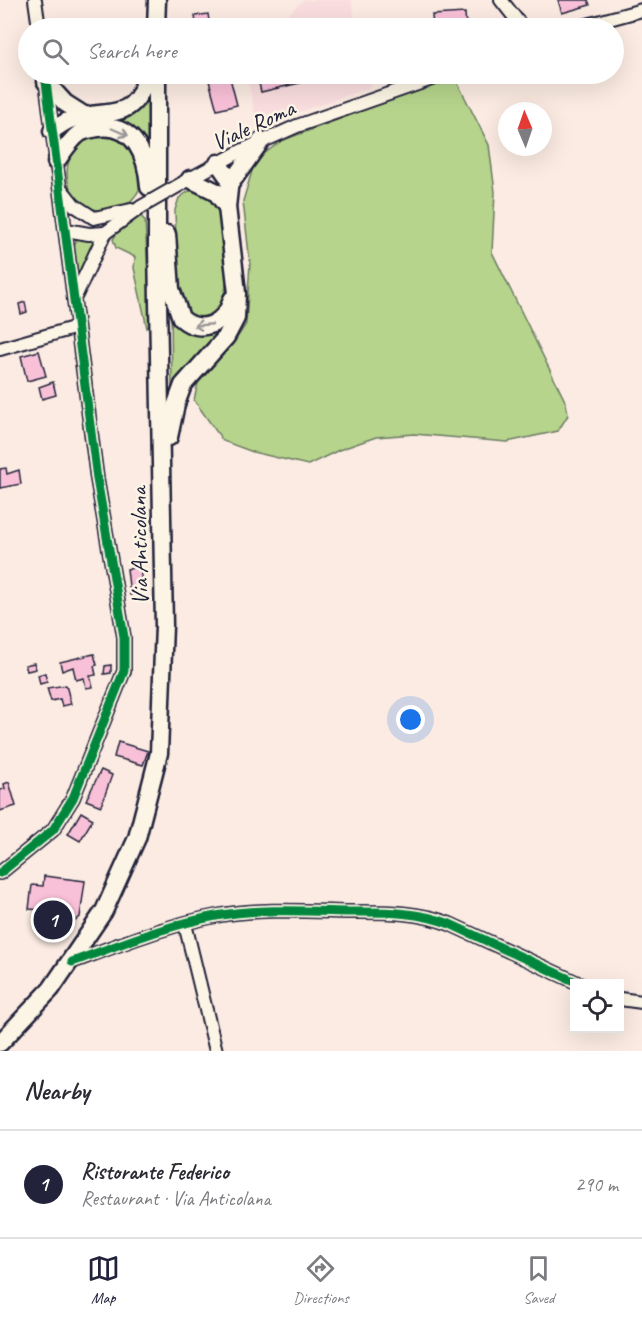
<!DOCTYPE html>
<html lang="en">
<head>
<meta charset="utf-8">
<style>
	:root { --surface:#fff; --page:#f7f7f7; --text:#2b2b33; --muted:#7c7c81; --line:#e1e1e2; --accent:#22223b }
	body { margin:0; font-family:Caveat,sans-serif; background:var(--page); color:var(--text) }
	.controls { position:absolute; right:18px; bottom:18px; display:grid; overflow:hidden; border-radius:0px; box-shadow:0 6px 24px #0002 }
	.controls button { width:54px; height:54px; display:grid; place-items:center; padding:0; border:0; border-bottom:2px solid var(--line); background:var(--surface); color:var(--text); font:30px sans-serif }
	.compass { position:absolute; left:498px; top:102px; width:54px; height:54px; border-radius:50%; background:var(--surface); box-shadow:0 6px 24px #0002; rotate:358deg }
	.you { position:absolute; left:411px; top:720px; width:21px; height:21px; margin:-15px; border:4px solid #fff; border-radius:50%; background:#1a73e8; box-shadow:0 0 0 9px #1a73e833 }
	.badge { display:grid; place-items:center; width:39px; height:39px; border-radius:50%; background:var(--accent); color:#fff; font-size:20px; font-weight:700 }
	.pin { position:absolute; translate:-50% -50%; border:3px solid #fff; box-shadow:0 2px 6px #0006 }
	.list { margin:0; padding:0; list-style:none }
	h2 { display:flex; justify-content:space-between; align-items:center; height:78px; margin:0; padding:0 24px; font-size:26px }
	h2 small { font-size:20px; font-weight:400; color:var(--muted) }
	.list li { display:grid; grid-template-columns:39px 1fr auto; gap:18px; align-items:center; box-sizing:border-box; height:108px; padding:0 24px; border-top:2px solid var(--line) }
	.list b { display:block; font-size:22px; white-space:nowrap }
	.list p { margin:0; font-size:20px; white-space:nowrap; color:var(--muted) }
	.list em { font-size:20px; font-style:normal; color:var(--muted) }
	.icon { flex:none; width:33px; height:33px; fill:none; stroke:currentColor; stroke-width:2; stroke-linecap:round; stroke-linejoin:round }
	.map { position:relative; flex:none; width:642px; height:1051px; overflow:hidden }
	.search { position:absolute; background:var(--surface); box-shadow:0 6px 24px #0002; left:18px; right:18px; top:18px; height:66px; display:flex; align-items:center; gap:15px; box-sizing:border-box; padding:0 21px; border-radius:33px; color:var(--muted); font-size:22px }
	.sheet { height:186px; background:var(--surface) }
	nav { display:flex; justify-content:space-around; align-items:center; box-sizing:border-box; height:84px; border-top:2px solid var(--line); background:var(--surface); font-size:16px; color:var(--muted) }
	nav a { display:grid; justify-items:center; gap:3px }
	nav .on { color:var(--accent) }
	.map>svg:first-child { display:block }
</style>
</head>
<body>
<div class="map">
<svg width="642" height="1051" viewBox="0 0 642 1051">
	<rect width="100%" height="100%" fill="#fbebe2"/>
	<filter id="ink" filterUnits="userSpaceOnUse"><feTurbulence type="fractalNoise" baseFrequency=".0167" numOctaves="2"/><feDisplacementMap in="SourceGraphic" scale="12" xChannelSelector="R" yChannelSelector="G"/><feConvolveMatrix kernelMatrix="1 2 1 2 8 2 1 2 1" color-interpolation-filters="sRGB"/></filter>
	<g filter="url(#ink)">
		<g fill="#fadedf">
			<polygon points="304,0 351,0 357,28 273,28"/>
			<polygon points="247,74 368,74 371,87 257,127"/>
		</g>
		<g fill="#b6d48c" stroke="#6c7b64" stroke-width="1.5">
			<polygon points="454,76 489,145 495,192 492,252 566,403 568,415 558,431 507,442 414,434 376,437 339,450 308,465 253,452 223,441 194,400 198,383 235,341 246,324 250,263 243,201 255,161 281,141"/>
			<polygon points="150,81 152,159 143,142 66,127 104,119"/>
			<circle cx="105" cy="173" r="38"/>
			<path d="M189,191L208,192L219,200C222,228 242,314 202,319C189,320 183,311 178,301L175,210L179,198Z"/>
			<polygon points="141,216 145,221 151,323 147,328 134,268 135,257 116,248 113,239 122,226"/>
			<polygon points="78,234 97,239 77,278 74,247"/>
			<polygon points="171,306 174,315 227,323 172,396"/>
		</g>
		<g fill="#f9c1d8" stroke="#22223b" stroke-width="1.5">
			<polygon points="558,0 588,0 590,5 562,13"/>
			<polygon points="465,13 466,27 433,28 432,15"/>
			<polygon points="208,14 209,21 196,23 195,16"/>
			<polygon points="309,19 312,28 283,28 282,25"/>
			<polygon points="221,74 229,74 237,105 217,110 208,77"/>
			<polygon points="257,74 338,74 261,92"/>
			<polygon points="25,302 27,312 21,314 19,304"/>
			<polygon points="39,351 46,376 27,381 21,356"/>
			<polygon points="53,382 56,395 42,399 39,387"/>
			<polygon points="6,468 7,474 19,470 21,484 0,488 0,469"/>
			<polygon points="140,567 143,594 130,595 127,569"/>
			<polygon points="94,654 97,665 94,666 96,675 90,676 93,687 86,688 84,678 76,680 73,667 62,671 60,662"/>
			<polygon points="34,663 36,669 27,671 25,665"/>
			<polygon points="111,665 111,673 104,674 105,666"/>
			<polygon points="45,673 47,682 40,684 38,675"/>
			<polygon points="66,685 71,704 62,706 60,699 51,701 47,688"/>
			<polygon points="118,742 148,751 143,765 114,757"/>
			<polygon points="101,770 112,775 101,806 86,800"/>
			<polygon points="9,782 16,806 0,811 0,790 5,789 4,784"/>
			<polygon points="81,812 93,819 80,841 68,834"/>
			<polygon points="44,876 85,881 80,917 73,923 40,921 41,910 29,909 32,885 43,886"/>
		</g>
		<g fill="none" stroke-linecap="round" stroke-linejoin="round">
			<g stroke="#22223b" stroke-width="16">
				<g id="minor">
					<polyline points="35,0 39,28"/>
					<polyline points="501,0 523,28"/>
					<polyline points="576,28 642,10"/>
					<polyline points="184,182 241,151 297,126 446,74"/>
					<polyline points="62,190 74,205 94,218 131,210"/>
					<polyline points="66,230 89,234 105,233"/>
					<polyline points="76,295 105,233 141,207"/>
					<polyline points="0,349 77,327"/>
					<polyline points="0,873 53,830 73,798 124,671 124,637 97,479 45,74"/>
					<polyline points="185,924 216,1051"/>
					<path d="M72,962C119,945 167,925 216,916C260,908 306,911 350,912C384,912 417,911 450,924L580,984"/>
					<polyline points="620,999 642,1002"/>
				</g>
			</g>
			<g stroke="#22223b" stroke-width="21">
				<g id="major">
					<polyline points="156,28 157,0"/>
					<polyline points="46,82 65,103 87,117"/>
					<path d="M52,131C59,126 65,121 73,119C108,107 134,125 147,74"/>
					<path d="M56,162C62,153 71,139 80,133C85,130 93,129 98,128C135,123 147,157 149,187"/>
					<polyline points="190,179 215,191 227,207"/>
					<polyline points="230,184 261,141"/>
					<path d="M167,234L171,289L181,318C201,336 226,323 232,299"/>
					<polyline points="169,437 176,404 183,385 226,337 236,318 237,293 227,207 230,180 218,163"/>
					<polyline points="0,1043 51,989 104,911 137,838 159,753 164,626 157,247 157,74"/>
				</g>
			</g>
			<use href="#minor" stroke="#fcf5e5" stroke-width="12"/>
			<use href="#major" stroke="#fcf5e5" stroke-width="16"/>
			<g stroke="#22223b" stroke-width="16" stroke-linecap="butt">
				<polyline id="minor-bridge" points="141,207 183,183"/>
			</g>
			<use href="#minor-bridge" stroke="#fcf5e5" stroke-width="12"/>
			<g stroke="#fcf5e5" stroke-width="13">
				<g id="cycleway">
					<polyline points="0,873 53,830 73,798 124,671 124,637 97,479 45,74"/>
					<path d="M72,962C119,945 167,925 216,916C260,908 306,911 350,912C384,912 417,911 450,924L580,984"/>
				</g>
			</g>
			<use href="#cycleway" stroke="#00873e" stroke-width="9"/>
		</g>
		<defs><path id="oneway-shaft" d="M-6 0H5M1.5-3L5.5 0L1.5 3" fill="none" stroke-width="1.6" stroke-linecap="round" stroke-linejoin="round" transform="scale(1.5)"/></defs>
		<g stroke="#9a9698">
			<use href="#oneway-shaft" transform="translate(120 132) rotate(23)"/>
			<use href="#oneway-shaft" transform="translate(203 325) rotate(175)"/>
		</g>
	</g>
	<g text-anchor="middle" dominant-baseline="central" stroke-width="5" stroke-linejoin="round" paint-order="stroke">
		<g font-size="24" fill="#22223b" stroke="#fcf5e5">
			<text transform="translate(253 125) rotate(-25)">Viale Roma</text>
			<text transform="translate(139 546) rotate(-91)">Via Anticolana</text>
		</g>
	</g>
</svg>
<div class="controls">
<button><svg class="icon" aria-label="locate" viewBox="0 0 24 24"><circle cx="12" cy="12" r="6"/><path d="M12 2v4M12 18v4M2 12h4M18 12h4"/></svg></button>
</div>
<svg class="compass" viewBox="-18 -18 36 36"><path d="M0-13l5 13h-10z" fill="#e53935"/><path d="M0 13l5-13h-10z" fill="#7c7c81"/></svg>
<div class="you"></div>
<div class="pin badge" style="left:53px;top:920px">1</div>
<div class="search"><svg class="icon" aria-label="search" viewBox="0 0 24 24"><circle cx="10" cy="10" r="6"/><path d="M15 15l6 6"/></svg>Search here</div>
</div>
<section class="sheet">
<h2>Nearby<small></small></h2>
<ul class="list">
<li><span class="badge">1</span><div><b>Ristorante Federico</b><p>Restaurant · Via Anticolana</p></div><em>290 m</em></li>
</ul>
</section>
<nav>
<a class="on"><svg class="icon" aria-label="map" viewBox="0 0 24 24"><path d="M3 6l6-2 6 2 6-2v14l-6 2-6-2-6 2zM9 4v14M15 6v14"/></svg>Map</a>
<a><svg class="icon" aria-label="directions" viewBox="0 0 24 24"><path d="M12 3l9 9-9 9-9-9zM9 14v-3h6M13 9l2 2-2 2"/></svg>Directions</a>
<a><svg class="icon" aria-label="saved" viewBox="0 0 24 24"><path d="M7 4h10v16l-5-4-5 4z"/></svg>Saved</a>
</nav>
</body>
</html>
